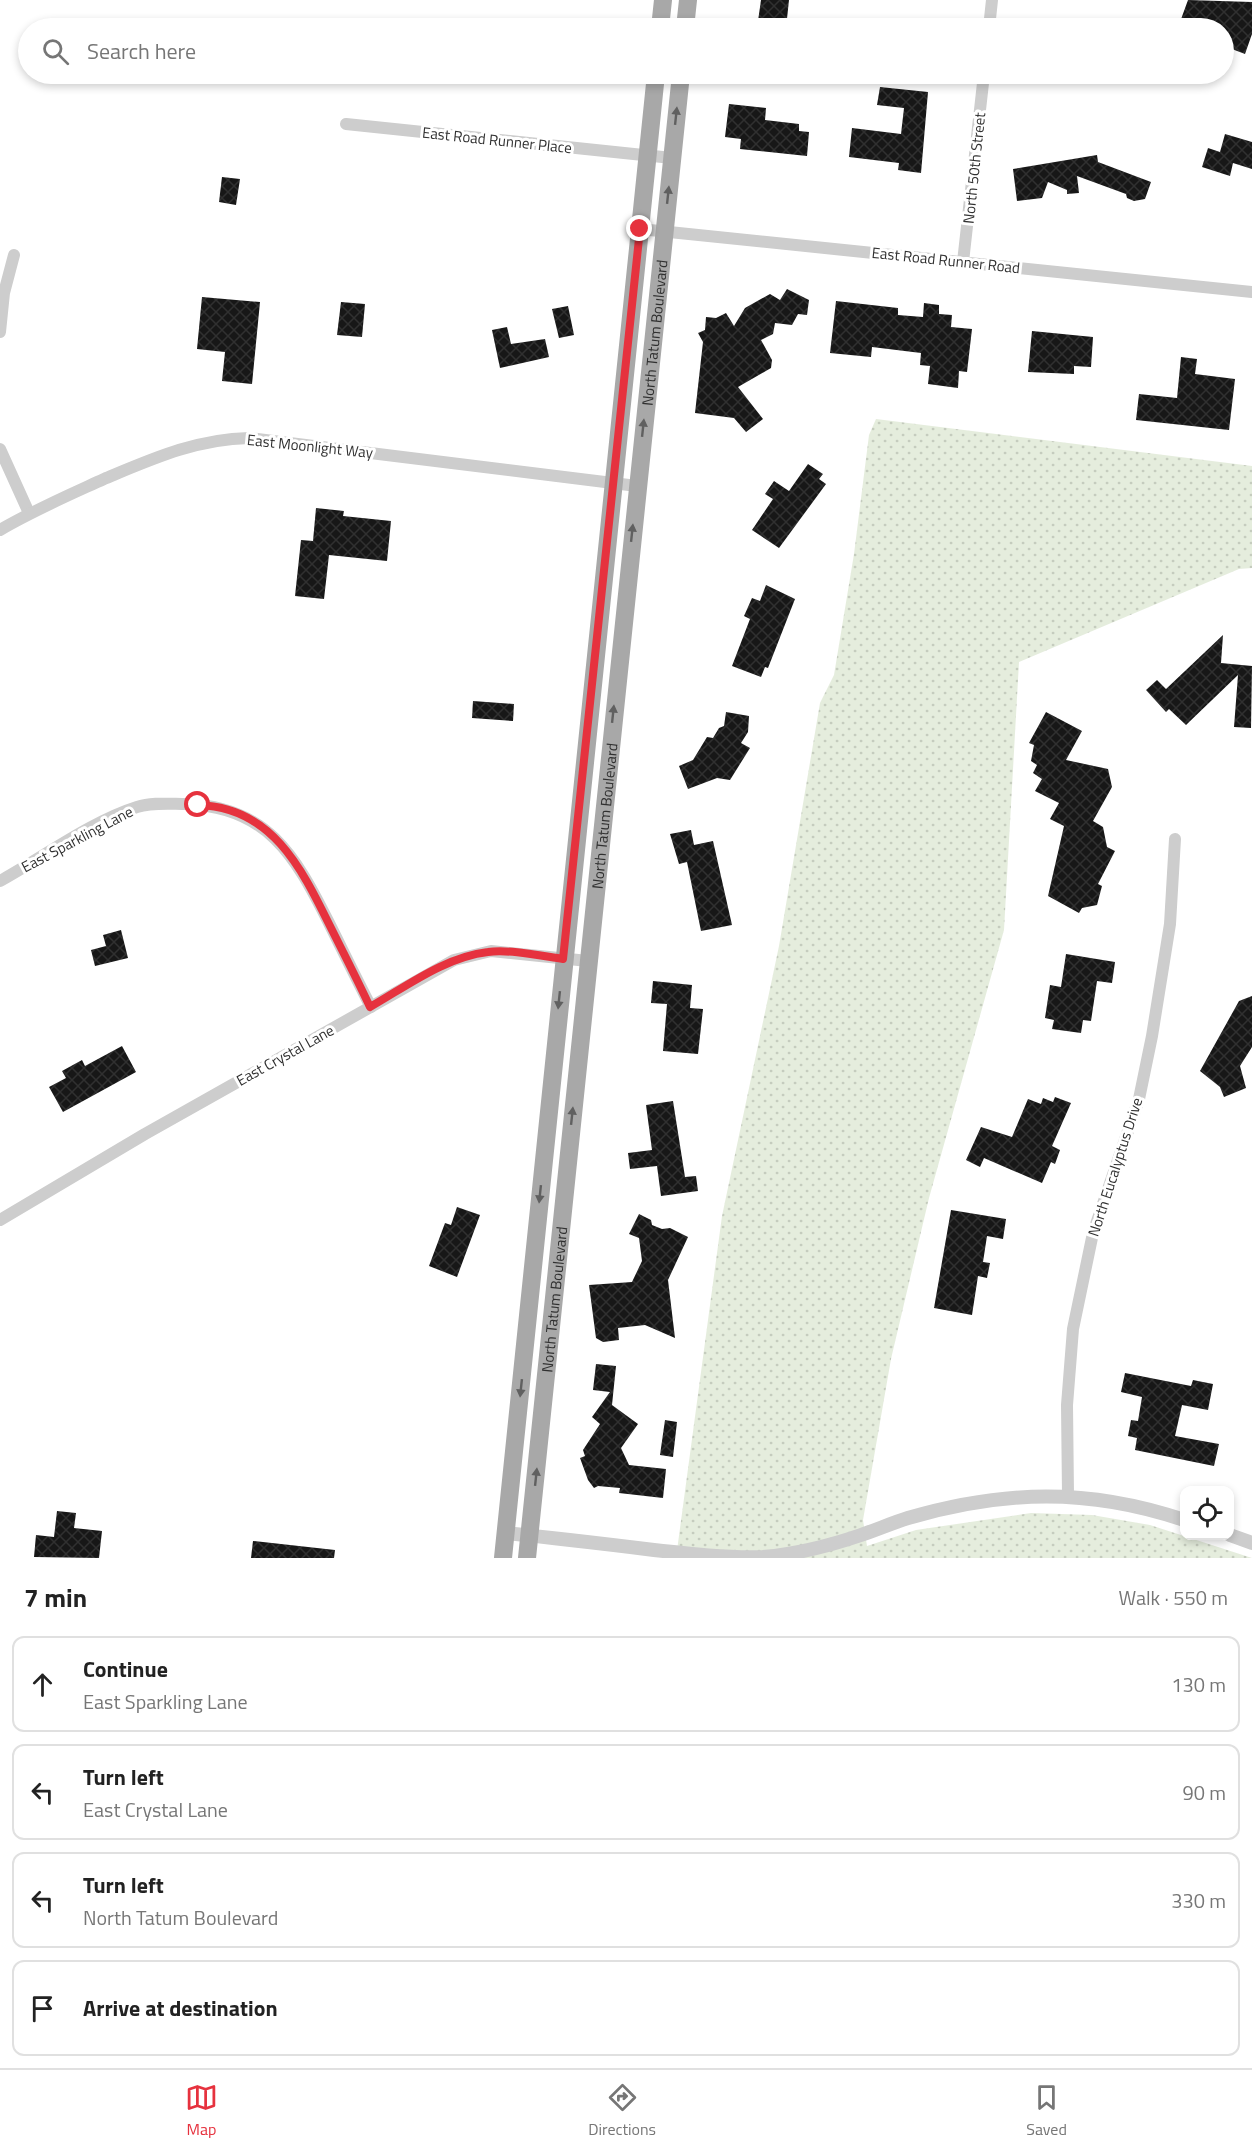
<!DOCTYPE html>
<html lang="en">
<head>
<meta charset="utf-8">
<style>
	:root { --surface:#fff; --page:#f6f6f6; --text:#222; --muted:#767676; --line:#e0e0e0; --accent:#e6323e }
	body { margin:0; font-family:"Titillium Web",sans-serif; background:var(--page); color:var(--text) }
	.controls { position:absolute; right:18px; bottom:18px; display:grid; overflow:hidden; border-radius:12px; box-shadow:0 3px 9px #0003 }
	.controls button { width:54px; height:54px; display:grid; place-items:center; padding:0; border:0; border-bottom:2px solid var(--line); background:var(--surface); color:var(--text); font:30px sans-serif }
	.stop { position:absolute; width:18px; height:18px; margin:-14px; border:4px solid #e6323e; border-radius:50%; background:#fff }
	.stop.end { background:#e6323e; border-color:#fff; box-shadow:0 2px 6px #0008 }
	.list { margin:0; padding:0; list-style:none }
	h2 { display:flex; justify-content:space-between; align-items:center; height:78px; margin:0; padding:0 24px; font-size:26px }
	h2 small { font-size:20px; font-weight:400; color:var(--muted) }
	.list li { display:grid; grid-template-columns:39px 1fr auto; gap:18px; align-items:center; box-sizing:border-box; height:96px; margin:0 12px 12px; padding:0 12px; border:2px solid var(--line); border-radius:12px }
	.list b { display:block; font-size:22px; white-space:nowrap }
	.list p { margin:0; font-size:20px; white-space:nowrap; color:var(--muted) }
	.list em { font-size:20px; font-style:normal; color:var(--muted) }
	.icon { flex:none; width:33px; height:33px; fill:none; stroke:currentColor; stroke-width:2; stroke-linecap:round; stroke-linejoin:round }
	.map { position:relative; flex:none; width:1252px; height:1558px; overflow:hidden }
	.search { position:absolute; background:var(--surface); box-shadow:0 3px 9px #0003; left:18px; right:18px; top:18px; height:66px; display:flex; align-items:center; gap:15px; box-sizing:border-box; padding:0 21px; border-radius:33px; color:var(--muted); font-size:22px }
	.sheet { height:510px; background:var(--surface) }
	nav { display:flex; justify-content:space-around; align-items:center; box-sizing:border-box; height:84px; border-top:2px solid var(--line); background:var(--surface); font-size:16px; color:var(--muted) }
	nav a { display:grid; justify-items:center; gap:3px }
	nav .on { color:var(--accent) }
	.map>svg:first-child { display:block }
</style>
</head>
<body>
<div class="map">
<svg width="1252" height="1558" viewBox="0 0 1252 1558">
	<defs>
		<pattern id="green-dots" width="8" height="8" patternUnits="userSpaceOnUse" patternTransform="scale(1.5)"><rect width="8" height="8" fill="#e5eddd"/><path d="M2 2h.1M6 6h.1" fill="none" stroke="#c5ccbe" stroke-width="1.8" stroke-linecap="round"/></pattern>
		<pattern id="building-cross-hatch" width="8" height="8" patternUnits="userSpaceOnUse" patternTransform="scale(1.5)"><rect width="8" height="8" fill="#171717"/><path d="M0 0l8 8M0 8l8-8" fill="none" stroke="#303030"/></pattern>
	</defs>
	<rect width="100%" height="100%" fill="#fff"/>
	<polygon fill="url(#green-dots)" points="876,419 1252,466 1252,568 1239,569 1019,662 1004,930 929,1198 891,1359 863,1520 867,1546 916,1530 1031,1513 1092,1515 1150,1525 1252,1558 676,1558 722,1216 779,946 820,703 834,675 854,554 869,435"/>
	<g fill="url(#building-cross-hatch)">
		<polygon points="761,0 789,0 786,28 757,28"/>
		<polygon points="1188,0 1252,2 1252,34 1245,54 1224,46 1227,34 1224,32 1224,28 1213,28 1193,22 1192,26 1180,22"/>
		<polygon points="880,87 928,92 921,173 898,170 899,163 849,157 852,128 901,134 904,108 877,105"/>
		<polygon points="729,104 766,108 765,120 799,124 799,131 809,132 807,156 740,149 741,139 725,137"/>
		<polygon points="1225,134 1252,142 1252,169 1233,163 1230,176 1202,167 1208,148 1220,152"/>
		<polygon points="1097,155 1098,162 1151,182 1145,199 1134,201 1127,198 1126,194 1077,176 1079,193 1067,194 1067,190 1048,182 1042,198 1017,201 1013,169"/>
		<polygon points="222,177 240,179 236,205 219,202"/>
		<polygon points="787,289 809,300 807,315 798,314 792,325 775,323 773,334 761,340 772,360 771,368 738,387 763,419 746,432 734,418 695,413 703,342 698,333 705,330 706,317 716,318 726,313 734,326 745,308 770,294 780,300"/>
		<polygon points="202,297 260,302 252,384 222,381 225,352 197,349"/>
		<polygon points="836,301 898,308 898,315 923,317 924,303 939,305 939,314 952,315 951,327 972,329 967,372 959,371 958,388 928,384 930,366 920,365 921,353 872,347 871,357 830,353"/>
		<polygon points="341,302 365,304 362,337 337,335"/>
		<polygon points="568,306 574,335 559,338 552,309"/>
		<polygon points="507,327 511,344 545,339 549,357 500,368 492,330"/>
		<polygon points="1032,331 1093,337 1091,367 1074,366 1074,374 1028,372"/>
		<polygon points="1181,357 1197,359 1195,374 1235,379 1229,430 1136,420 1139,394 1177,398"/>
		<polygon points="808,464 823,474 819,479 826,484 779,548 752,530 773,499 765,494 774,481 789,491"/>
		<polygon points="316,508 344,511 343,516 391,521 387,561 329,555 324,599 295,596 301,540 313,541"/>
		<polygon points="766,585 795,599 768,668 765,667 761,677 732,666 750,619 744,616 752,598 760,601"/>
		<polygon points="1223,635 1221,663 1252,666 1251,728 1234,727 1238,675 1186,725 1169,709 1166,712 1146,690 1157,680 1166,689"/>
		<polygon points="473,701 514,704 513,721 472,718"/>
		<polygon points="726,712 749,716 748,732 741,743 750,748 730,780 717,778 688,789 679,766 693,760 707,737 713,738 719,728 724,726"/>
		<polygon points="1046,712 1082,731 1066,760 1108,769 1112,787 1093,821 1103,827 1107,847 1115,851 1098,884 1102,886 1097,905 1082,908 1079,913 1048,896 1064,826 1050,819 1059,803 1035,791 1042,779 1033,773 1037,765 1031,761 1034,745 1029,743"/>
		<polygon points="691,830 694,845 713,841 732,925 701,931 687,862 679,864 670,834"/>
		<polygon points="121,930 128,958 95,966 91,950 106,946 103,935"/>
		<polygon points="1066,954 1115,962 1112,983 1097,981 1091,1021 1083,1020 1081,1033 1052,1029 1054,1020 1045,1018 1050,985 1061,987"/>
		<polygon points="653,981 692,985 690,1008 703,1009 698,1054 663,1051 667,1004 651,1003"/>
		<polygon points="1252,996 1252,1047 1240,1066 1246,1088 1224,1097 1220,1087 1200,1071 1239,1001"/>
		<polygon points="122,1046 136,1072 63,1112 49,1087 66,1078 62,1071 82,1060 85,1066"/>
		<polygon points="1055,1097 1071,1103 1052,1146 1060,1150 1055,1164 1051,1162 1042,1183 984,1158 980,1167 966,1160 981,1127 1012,1137 1028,1099 1041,1104 1043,1098 1053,1102"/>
		<polygon points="673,1101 685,1177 696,1176 698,1191 661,1196 657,1166 630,1169 628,1153 652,1150 646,1105"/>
		<polygon points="457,1207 480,1215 457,1277 429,1266 445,1223 451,1225"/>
		<polygon points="951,1210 1006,1219 1003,1239 987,1236 983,1262 990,1263 987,1278 978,1276 972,1315 934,1308"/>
		<polygon points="639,1214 651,1220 652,1225 662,1229 670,1228 688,1237 668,1280 675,1338 645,1325 618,1328 619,1340 603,1342 596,1338 589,1285 632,1282 642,1261 639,1238 629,1234"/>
		<polygon points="596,1364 616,1366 612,1405 638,1424 621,1448 629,1465 666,1469 663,1498 619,1493 620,1488 598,1486 594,1488 588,1480 580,1458 585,1456 583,1450 600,1424 592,1417 610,1392 593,1390"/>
		<polygon points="1125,1373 1191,1386 1193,1380 1213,1384 1208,1410 1182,1405 1175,1436 1219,1444 1214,1466 1135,1450 1137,1438 1128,1436 1131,1420 1138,1421 1142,1397 1121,1392"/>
		<polygon points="665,1420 677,1422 673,1457 660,1455"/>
		<polygon points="57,1511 76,1513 74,1528 102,1531 99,1558 34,1557 36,1535 54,1537"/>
		<polygon points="253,1541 335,1550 334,1558 251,1558"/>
	</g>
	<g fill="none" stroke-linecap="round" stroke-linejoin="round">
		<g stroke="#cdcdcd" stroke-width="12">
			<polyline points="989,28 992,0"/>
			<polyline points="346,124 672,158"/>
			<polyline points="640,229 1252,292"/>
			<polyline points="963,262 984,74"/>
			<polyline points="0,332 4,293 14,255"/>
			<polyline points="0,449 29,513"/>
			<path d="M0,530C34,510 69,495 104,479C152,459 196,439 249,438L637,486"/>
			<path d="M0,881C42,858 92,821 137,807C152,802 170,804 187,804C267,807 295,855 328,921C342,949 356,978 371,1007"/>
			<polyline points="0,1220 145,1134 454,960 491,951 588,961"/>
			<polyline points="1068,1495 1067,1405 1073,1329 1093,1233 1139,1099 1152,1036 1170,924 1175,839"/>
		</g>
		<g stroke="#cdcdcd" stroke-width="14">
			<path d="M505,1533C555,1538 605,1544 654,1550C690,1554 727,1558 763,1557C796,1554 829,1546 861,1535C876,1530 892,1523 908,1518C1004,1490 1089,1488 1184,1520"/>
			<polyline points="1230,1535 1252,1543"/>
		</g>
		<g stroke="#a8a8a8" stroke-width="18">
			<polyline points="660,28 663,0"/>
			<polyline points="685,28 688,0"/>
			<polyline points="503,1558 656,74"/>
			<path id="s1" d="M527,1558L681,74"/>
		</g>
	</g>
	<defs><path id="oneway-solid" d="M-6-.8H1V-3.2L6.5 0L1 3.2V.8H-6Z" transform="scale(1.5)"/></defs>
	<g fill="#606060">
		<use href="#oneway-solid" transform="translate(676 116) rotate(-84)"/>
		<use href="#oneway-solid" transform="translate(668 195) rotate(-84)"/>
		<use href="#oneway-solid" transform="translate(643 428) rotate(-84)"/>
		<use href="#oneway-solid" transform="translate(632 533) rotate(-84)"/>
		<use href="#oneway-solid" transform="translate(613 714) rotate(-84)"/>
		<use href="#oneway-solid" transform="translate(559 1000) rotate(96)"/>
		<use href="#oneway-solid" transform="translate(572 1116) rotate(-84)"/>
		<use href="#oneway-solid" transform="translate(540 1194) rotate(96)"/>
		<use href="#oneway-solid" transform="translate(521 1388) rotate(96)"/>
		<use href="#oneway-solid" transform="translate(536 1477) rotate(-84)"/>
	</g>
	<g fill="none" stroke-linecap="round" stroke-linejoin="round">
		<path stroke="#e6323e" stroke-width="8" d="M198,805C271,807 301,867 329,924C343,952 357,979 370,1007C407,986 445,957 488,952C509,949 542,956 563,959L640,229"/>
	</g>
	<g text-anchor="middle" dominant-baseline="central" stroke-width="6" stroke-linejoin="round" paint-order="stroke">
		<g font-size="15" fill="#303030" stroke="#fff">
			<text transform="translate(497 140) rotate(6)">East Road Runner Place</text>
			<text transform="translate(974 168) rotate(-84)">North 50th Street</text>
			<text transform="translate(946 260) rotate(6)">East Road Runner Road</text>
			<text stroke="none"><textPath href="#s1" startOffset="1232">North Tatum Boulevard</textPath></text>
			<text transform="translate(310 446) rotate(6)">East Moonlight Way</text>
			<text stroke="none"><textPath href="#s1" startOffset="746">North Tatum Boulevard</textPath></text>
			<text transform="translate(77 839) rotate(-28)">East Sparkling Lane</text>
			<text transform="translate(285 1055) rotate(-29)">East Crystal Lane</text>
			<text transform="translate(1115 1167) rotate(-72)">North Eucalyptus Drive</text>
			<text stroke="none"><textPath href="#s1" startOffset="260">North Tatum Boulevard</textPath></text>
		</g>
	</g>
</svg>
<div class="controls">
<button><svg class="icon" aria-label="locate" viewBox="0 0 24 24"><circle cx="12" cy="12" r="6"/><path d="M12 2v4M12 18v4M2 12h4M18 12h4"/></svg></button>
</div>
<div class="stop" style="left:198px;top:805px"></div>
<div class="stop end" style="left:640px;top:229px"></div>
<div class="search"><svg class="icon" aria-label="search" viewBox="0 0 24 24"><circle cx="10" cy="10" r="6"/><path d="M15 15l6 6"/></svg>Search here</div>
</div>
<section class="sheet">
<h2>7 min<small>Walk · 550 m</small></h2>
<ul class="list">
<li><svg class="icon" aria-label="ahead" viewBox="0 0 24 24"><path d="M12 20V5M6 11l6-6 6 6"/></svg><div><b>Continue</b><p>East Sparkling Lane</p></div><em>130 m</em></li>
<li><svg class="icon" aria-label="left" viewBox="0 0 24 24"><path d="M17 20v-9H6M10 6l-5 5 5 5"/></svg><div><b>Turn left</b><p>East Crystal Lane</p></div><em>90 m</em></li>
<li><svg class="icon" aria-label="left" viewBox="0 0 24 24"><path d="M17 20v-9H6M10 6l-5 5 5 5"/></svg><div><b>Turn left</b><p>North Tatum Boulevard</p></div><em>330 m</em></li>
<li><svg class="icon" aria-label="arrive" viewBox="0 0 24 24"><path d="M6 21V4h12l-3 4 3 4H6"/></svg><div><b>Arrive at destination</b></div></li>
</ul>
</section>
<nav>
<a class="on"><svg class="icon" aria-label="map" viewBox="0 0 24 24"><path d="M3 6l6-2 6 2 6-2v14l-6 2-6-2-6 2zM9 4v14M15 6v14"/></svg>Map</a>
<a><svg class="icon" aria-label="directions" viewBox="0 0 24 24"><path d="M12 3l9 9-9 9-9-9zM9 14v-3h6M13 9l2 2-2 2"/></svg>Directions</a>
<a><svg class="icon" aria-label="saved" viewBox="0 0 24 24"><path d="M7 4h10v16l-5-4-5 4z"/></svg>Saved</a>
</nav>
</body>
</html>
